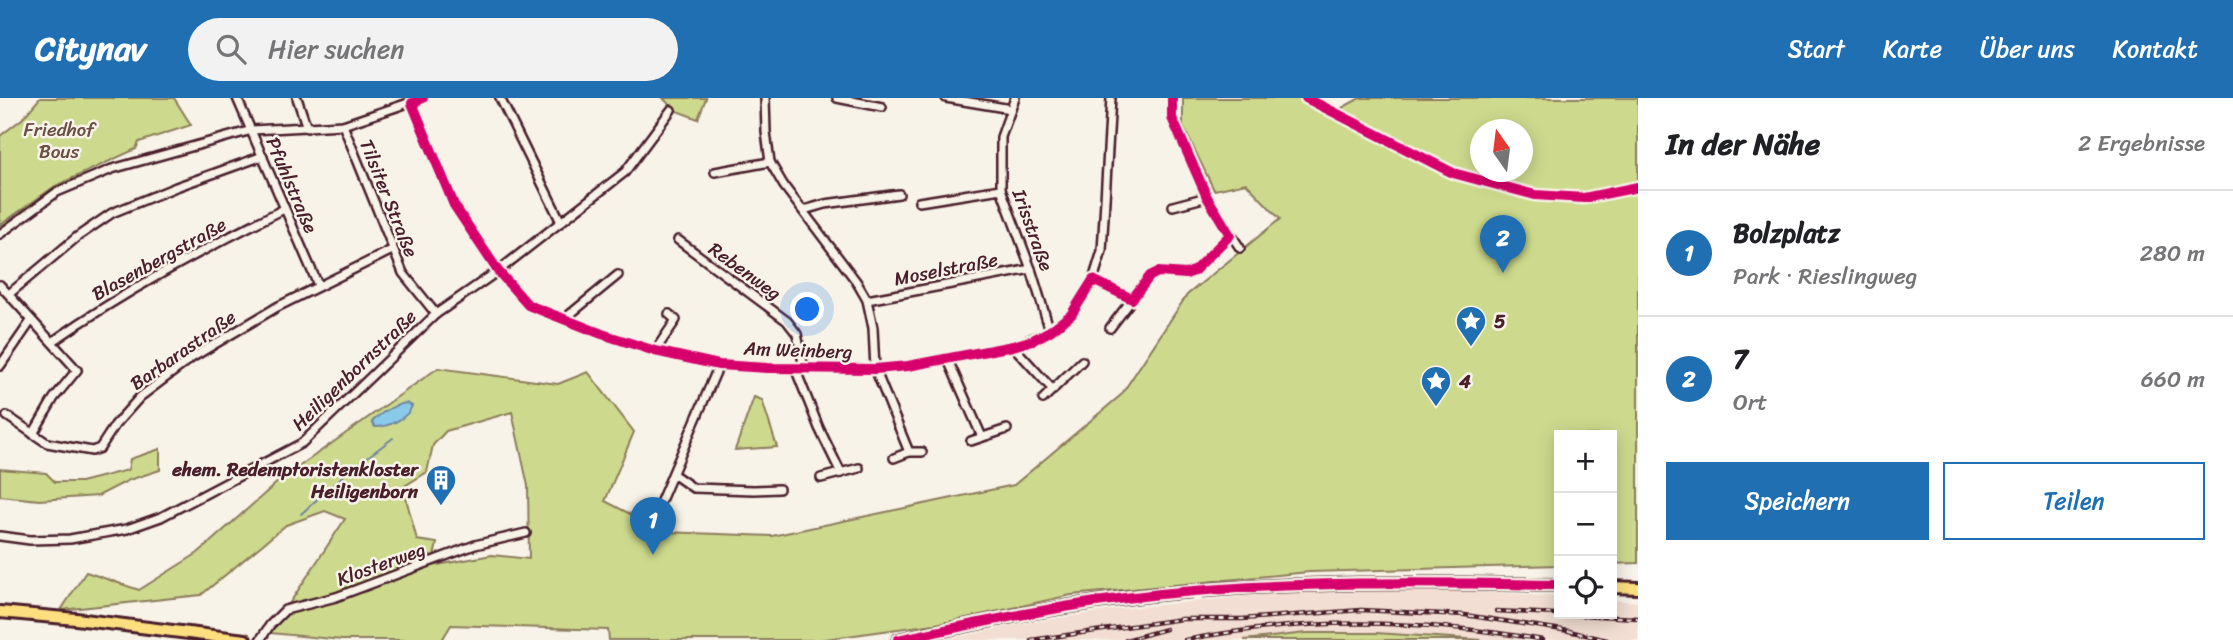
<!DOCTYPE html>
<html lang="de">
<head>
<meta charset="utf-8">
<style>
	:root { --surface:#fff; --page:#f2f2f2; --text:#202124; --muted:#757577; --line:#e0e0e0; --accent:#1f6fb2 }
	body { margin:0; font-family:Sriracha,sans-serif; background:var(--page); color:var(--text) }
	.controls { position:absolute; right:21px; bottom:21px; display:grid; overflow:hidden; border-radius:0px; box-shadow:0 4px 18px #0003 }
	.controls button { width:63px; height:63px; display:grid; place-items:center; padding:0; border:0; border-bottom:2px solid var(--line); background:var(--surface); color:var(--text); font:35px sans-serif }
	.compass { position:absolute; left:1470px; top:21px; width:63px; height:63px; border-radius:50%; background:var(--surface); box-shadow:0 4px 18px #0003; rotate:346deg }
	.you { position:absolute; left:808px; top:212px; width:24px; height:24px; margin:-18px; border:5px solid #fff; border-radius:50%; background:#1a73e8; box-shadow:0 0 0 10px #1a73e833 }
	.badge { display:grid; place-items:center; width:46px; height:46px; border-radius:50%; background:var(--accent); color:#fff; font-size:23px; font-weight:700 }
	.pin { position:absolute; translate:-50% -58px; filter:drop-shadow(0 2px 4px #0008) }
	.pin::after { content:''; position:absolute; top:37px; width:24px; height:21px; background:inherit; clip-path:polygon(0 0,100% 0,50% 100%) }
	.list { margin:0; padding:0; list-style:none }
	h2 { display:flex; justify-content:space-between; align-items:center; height:91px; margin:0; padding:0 28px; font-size:30px }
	h2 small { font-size:23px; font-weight:400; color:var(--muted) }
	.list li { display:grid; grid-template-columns:46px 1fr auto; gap:21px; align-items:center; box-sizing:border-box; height:126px; padding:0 28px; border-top:2px solid var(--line) }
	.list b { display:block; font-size:26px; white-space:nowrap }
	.list p { margin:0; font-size:23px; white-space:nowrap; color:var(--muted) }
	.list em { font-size:23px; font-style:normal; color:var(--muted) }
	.actions { display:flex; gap:14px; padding:21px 28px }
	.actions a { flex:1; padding:16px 0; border:2px solid var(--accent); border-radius:0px; text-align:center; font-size:24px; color:var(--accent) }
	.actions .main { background:var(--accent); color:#fff }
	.icon { flex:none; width:38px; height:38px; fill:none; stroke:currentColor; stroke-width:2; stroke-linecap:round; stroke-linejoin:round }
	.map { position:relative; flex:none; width:1638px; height:542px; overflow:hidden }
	header { display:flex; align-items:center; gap:42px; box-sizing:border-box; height:98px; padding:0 35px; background:var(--accent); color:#fff }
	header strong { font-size:33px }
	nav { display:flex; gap:38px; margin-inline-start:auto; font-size:24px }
	.search { width:490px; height:63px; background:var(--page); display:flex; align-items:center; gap:18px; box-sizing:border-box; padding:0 24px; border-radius:38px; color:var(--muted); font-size:26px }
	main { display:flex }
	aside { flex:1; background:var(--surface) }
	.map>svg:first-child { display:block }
</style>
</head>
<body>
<header>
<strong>Citynav</strong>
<div class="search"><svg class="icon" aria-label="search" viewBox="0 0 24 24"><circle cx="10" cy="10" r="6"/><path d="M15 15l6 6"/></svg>Hier suchen</div>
<nav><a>Start</a><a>Karte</a><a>Über uns</a><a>Kontakt</a></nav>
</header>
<main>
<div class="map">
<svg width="1638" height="542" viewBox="0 0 1638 542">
	<rect width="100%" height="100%" fill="#f7f3e8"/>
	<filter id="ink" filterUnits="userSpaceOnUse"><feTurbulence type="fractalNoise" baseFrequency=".0143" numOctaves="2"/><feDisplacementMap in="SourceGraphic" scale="14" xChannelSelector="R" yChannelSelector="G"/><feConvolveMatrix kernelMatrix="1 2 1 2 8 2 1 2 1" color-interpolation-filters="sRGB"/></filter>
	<g filter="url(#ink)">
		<polygon fill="#f2ded2" points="1436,491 1559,499 1559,516 1612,516 1612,502 1638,504 1638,542 1450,542 1437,538 1375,535 1341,535 1310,542 944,542 1020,526 1120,511 1270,496"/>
		<g fill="#cdda8d" stroke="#8c7c5c" stroke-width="2" fill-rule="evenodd">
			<polygon points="40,0 174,0 191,27 139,44 136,51 55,88 0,127 0,38 22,21"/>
			<polygon points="663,0 706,0 698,21 674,12"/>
			<path d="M1183,0H1301L1331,16L1360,0H1638V465L1612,466V337H1559V467L1309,474L1071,497L949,524L818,542H609L608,532L451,527L442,542H342L270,535L345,421L325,413L286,427L201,497L61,512L86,474L139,492L198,455L280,382L438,270L558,286L588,274L634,334L605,403L665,434L772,438L1014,387L1121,297L1187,197L1280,121L1246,85L1214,92L1183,28ZM1480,32H1522V74H1480ZM512,314L528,388L529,461L492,457L432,468L437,445L417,442L403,389L427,374L433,347L446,333Z"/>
			<polygon points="754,299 762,302 777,349 735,352"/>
			<polygon points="160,351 160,372 129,382 98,398 39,402 0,398 0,371 46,375 55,384 81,384 128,372 130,361"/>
			<polygon points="1306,535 1376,535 1482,542 1244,542"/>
		</g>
		<path fill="#89c9ea" stroke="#70859e" stroke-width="2" d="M407,305L412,308C407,321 388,329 375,329L372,324C380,315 395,306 407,305Z"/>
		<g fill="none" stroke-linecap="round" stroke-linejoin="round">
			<polyline stroke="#70859e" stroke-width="2" points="301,416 345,376 393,340"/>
			<g stroke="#4a1f2b" stroke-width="12">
				<g id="minor">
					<polyline points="237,0 318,187"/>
					<polyline points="297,0 307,30"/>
					<polyline points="500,0 561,124"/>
					<polyline points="765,0 766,34 770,64 784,88 856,183 867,202 873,230 875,271 909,354"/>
					<polyline points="837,0 882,9"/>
					<polyline points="946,0 1011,11"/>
					<polyline points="1015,0 1001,39 1001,91 1031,171 1050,233"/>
					<polyline points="1172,0 1172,20 1207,99 1240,150"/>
					<polyline points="1306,0 1453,75 1535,97 1584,100 1638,89"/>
					<polyline points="412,5 454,107 498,173 528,207 602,236 655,253 719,267 841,272 908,268 1013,248 1050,233 1071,217 1093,182 1102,153 1111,0"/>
					<polyline points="343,27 403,175 436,216"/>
					<polyline points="715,74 770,64"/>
					<polyline points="919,104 1001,91"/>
					<polyline points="1173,108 1207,99"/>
					<polyline points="804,112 825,106 899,96"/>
					<polyline points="0,136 57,94 112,71 252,32 343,27 423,0"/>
					<polyline points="678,142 787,223 797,236 804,270"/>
					<polyline points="1093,182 1132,201"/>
					<polyline points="0,187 77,272 54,300 33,336"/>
					<polyline points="9,196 77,139 112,115 176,89 263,58"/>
					<polyline points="867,202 1031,171"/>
					<polyline points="563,222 618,177"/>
					<polyline points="1110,230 1150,178 1158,174 1175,175"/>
					<path d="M52,244C126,192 204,151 284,111"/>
					<polyline points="1013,248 1053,292"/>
					<polyline points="655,253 676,222 669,216"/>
					<polyline points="948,262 982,339"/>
					<polyline points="0,268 31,223"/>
					<polyline points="795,270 819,330 841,375"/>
					<polyline points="1043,301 1082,263"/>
					<polyline points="7,318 47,345 92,353 100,350 115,327 140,299 193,259 277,209 392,152"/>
					<polyline points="971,343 1007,331"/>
					<polyline points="894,360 909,354 922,354"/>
					<polyline points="673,376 693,390 754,392 779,391"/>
					<polyline points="821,380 859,370"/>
					<polyline points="660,405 719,267"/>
					<polyline points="0,438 30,442 70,441 127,431 161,419 302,345 436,216 498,173 625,74 671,12"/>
					<polyline points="260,542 270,527 285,512 336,499 475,447 526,435"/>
				</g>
			</g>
			<g stroke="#4a1f2b" stroke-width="16">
				<g id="primary">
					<polyline points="1612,489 1638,490"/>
					<polyline points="0,514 76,521 245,542"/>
					<path d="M898,542C985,523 1072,505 1160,496C1293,483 1426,484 1559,487"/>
				</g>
			</g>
			<use href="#minor" stroke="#f7f3e8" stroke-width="7"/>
			<use href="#primary" stroke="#fedf80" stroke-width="10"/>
			<g stroke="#4a1f2b" stroke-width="4.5">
				<g id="rail">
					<polyline points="1496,513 1638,520"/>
					<polyline points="1031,542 1182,521 1242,521 1361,512 1465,517 1569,533 1607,542"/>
					<polyline points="1126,542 1166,531"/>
					<path d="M1185,542C1304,519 1424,521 1543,542"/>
				</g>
			</g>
			<use href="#rail" stroke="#f7f3e8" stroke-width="2" stroke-dasharray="5" stroke-linecap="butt"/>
			<g stroke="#f7f3e8" stroke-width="15">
				<g id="cycleway">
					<polyline points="423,0 412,5 454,107 498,173 528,207 602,236 655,253 719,267 768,270 875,271 908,268 1013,248 1033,242 1050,233 1071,217 1093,182 1132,201 1150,178 1158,174 1186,176 1194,173 1230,137 1207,99 1172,20 1172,0"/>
					<polyline points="1306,0 1453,75 1535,97 1584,100 1638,89"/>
					<path d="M898,542C985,523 1072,505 1160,496C1293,483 1426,484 1559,487"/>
				</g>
			</g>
			<use href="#cycleway" stroke="#d6006c" stroke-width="10"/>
		</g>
	</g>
	<defs>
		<g id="sight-pin" transform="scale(1.575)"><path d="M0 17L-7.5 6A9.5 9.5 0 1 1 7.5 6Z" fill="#1f6fb2" stroke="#f7f3e8"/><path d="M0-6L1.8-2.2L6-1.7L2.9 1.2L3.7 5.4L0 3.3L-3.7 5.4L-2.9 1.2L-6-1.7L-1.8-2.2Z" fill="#fff"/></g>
		<g id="building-pin" transform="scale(1.575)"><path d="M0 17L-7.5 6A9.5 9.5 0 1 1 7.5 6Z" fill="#1f6fb2" stroke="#f7f3e8"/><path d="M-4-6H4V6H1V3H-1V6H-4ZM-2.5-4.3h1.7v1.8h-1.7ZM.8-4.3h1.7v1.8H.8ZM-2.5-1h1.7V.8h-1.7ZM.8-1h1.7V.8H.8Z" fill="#fff"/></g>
	</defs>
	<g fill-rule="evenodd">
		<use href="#sight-pin" x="1471" y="223"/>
		<use href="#sight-pin" x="1436" y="283"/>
		<use href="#building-pin" x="441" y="382"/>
	</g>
	<g text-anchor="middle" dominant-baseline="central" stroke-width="5" stroke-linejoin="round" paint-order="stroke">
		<g font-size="19" fill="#6b4e44" stroke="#f7f3e8">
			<text x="59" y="31">Friedhof<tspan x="59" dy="22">Bous</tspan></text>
		</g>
		<g font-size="19" fill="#4a1f2b" stroke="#f7f3e8">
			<text transform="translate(292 87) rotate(67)">Pfuhlstraße</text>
			<text transform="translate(389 100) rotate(68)">Tilsiter Straße</text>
			<text transform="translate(1033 132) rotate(70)">Irisstraße</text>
			<text transform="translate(159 161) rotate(-29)">Blasenbergstraße</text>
			<text transform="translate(946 171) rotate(-11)">Moselstraße</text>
			<text transform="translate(745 173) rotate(36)">Rebenweg</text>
			<text transform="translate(183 252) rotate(-35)">Barbarastraße</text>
			<text transform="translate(798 252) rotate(2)">Am Weinberg</text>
			<text transform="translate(354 272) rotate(-44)">Heiligenbornstraße</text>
			<text transform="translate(381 466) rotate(-20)">Klosterweg</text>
		</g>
		<g font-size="19" font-weight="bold" fill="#4a1f2b" stroke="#f7f3e8" text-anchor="start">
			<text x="1494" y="223">5</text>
			<text x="1459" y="283">4</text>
			<text x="418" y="371" text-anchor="end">ehem. Redemptoristenkloster<tspan x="418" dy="22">Heiligenborn</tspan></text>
		</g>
	</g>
</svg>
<div class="controls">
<button>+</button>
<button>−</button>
<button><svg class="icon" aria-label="locate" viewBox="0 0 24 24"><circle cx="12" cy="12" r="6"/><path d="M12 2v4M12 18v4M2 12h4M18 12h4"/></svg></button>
</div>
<svg class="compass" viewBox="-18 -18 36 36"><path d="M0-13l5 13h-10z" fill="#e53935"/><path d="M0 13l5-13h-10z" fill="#757577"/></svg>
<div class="you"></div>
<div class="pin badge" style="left:653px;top:457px">1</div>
<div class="pin badge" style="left:1503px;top:175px">2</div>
</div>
<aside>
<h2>In der Nähe<small>2 Ergebnisse</small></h2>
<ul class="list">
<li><span class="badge">1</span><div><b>Bolzplatz</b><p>Park · Rieslingweg</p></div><em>280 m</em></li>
<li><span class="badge">2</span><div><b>7</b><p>Ort</p></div><em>660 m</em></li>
</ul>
<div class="actions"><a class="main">Speichern</a><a>Teilen</a></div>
</aside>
</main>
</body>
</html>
